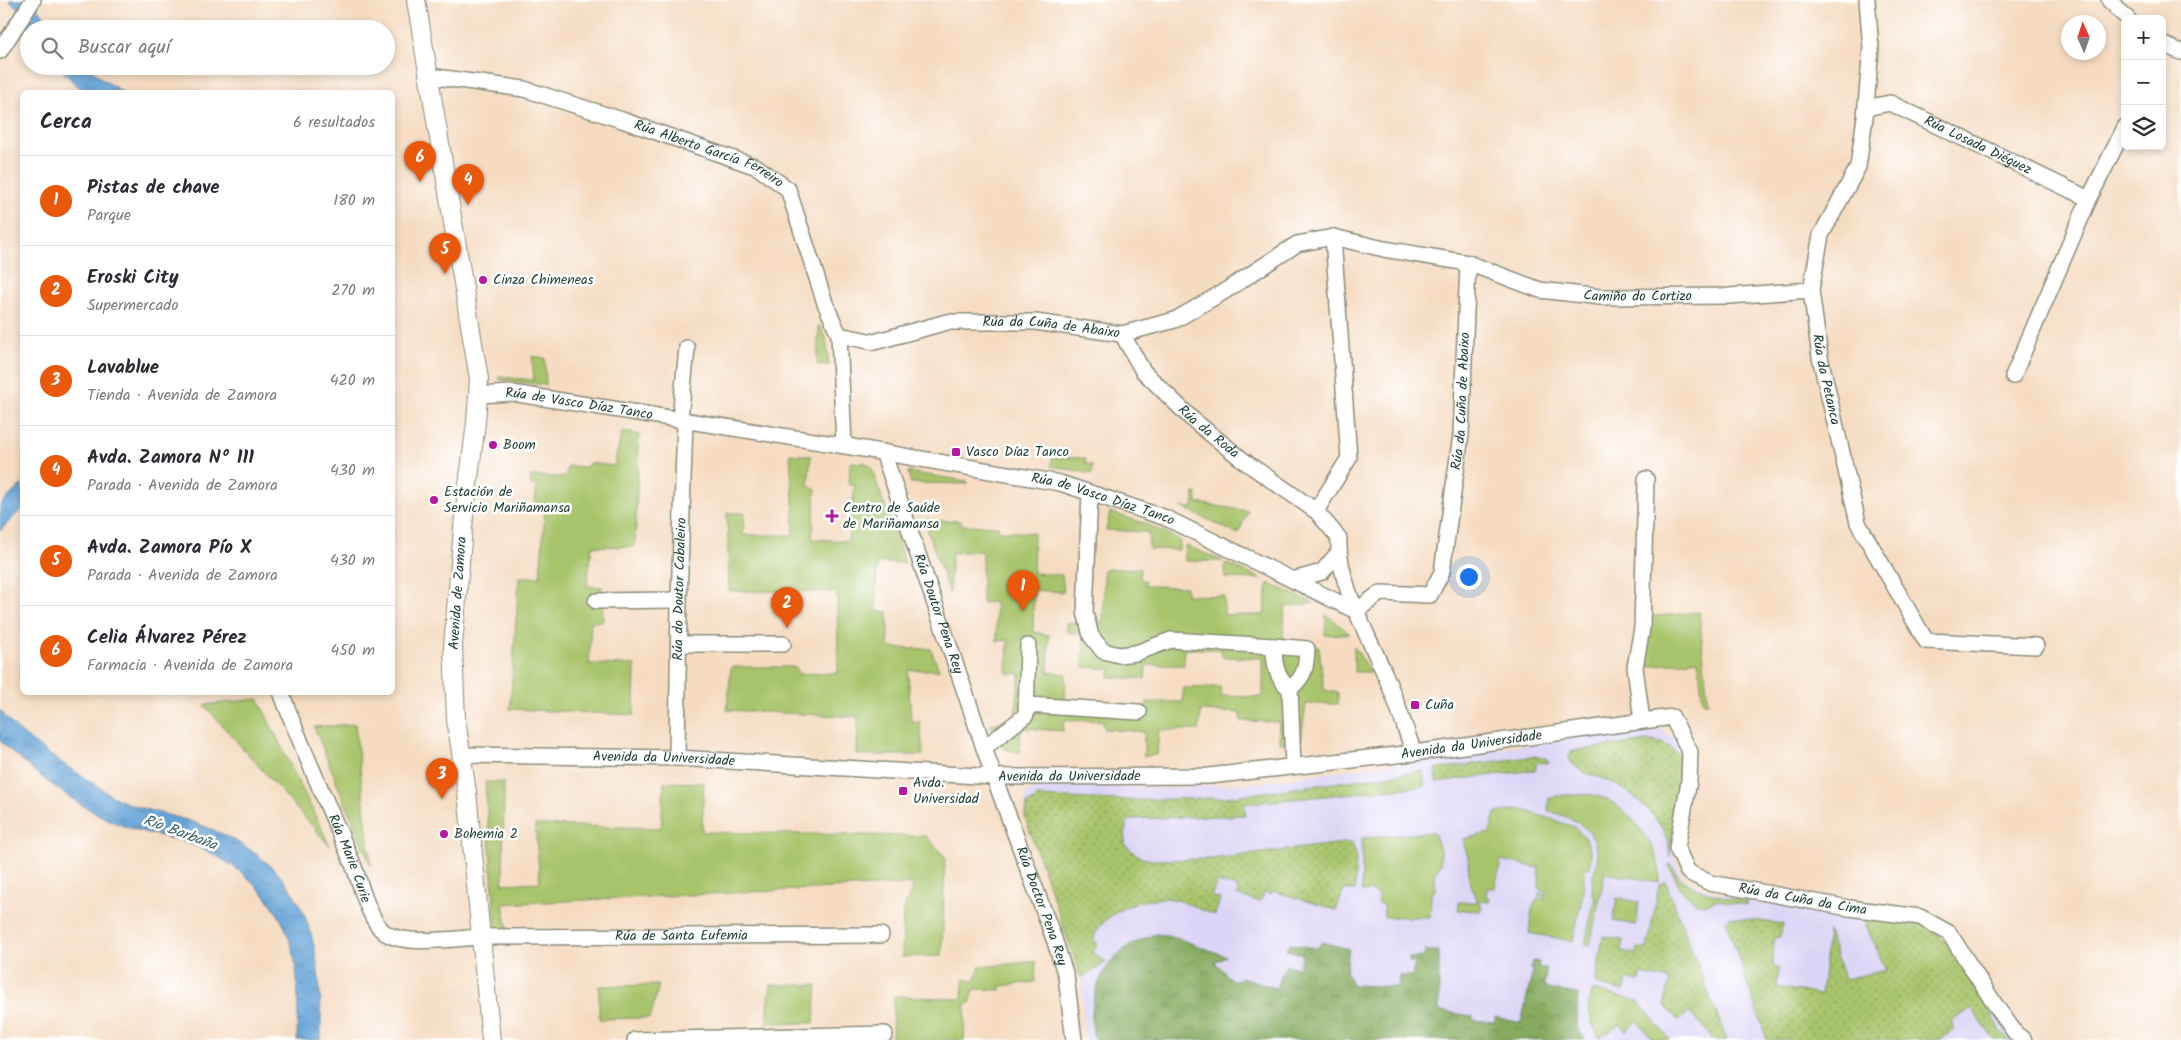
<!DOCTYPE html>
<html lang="es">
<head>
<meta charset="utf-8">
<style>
	:root { --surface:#fff; --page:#f2f2f3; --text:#2b2b33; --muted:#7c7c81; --line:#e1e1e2; --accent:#ea580c }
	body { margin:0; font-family:Kalam,sans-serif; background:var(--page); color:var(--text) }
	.controls { position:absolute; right:15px; top:15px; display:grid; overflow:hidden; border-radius:8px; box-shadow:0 2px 8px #0003 }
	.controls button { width:45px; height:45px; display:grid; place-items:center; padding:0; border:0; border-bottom:1px solid var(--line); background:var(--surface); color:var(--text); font:25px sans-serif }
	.compass { position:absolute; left:2061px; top:15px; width:45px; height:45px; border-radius:50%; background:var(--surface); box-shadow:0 2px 8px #0003; rotate:357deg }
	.you { position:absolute; left:1468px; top:576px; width:18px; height:18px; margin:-12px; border:4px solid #fff; border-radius:50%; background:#1a73e8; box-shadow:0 0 0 8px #1a73e833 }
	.badge { display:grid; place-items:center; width:32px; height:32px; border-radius:50%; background:var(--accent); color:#fff; font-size:16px; font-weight:700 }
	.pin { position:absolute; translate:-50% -41px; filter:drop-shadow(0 1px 2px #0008) }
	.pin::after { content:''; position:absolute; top:26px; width:18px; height:15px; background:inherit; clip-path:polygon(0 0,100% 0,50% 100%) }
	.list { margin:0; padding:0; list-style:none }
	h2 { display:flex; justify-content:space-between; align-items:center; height:65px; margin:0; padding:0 20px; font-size:21px }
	h2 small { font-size:16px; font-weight:400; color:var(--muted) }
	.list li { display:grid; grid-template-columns:32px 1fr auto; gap:15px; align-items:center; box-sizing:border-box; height:90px; padding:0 20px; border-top:1px solid var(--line) }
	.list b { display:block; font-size:19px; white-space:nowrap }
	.list p { margin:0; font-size:16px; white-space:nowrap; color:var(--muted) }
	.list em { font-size:16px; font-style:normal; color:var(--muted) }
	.icon { flex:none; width:28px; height:28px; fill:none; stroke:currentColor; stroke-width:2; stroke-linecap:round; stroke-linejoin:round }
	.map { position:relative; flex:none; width:2181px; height:1040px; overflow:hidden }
	.search { position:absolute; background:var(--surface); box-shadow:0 2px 8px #0003; left:20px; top:20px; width:375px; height:55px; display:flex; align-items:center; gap:12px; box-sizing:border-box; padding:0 18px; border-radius:28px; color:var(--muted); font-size:19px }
	.panel { position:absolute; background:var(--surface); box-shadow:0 2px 8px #0003; left:20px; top:90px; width:375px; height:605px; border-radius:8px }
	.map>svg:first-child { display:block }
</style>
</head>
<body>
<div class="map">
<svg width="2181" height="1040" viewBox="0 0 2181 1040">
	<defs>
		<pattern id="grass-dots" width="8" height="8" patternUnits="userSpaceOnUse" patternTransform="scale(1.25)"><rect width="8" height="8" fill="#a8c46a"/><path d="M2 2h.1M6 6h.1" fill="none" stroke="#88a058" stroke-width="1.8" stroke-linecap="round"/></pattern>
		<pattern id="forest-crowns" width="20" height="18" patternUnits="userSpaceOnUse" patternTransform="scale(1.25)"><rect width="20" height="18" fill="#86aa5e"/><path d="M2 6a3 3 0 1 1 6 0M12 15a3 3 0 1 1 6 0" fill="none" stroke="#6d8c4e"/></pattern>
		<pattern id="water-ripples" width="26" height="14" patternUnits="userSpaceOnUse" patternTransform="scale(1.25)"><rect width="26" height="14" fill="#65a3d7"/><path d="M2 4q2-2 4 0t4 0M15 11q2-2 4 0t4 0" fill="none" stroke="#5386af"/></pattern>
	</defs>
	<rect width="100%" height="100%" fill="#fff"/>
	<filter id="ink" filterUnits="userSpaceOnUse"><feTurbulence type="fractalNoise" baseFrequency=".02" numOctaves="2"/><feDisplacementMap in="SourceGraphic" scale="10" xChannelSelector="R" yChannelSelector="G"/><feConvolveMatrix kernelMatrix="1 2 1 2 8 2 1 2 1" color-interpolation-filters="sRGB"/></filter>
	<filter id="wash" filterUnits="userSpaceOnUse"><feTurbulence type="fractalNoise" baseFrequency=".0096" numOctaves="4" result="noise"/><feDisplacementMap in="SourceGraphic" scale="20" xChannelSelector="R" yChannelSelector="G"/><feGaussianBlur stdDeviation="1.12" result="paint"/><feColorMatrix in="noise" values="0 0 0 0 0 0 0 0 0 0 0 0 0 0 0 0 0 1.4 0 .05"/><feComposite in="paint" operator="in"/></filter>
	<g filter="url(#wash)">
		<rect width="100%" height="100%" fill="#f5dcc1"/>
		<polygon fill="#ddd5f6" points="1658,728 1676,739 1685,757 1674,859 1685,880 1717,893 1923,921 2016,1040 1085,1040 1081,973 1025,810 1026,793 1042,786 1177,788 1254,783 1610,733"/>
		<g fill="url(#grass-dots)" stroke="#64804f">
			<path d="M1647,741C1664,741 1681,749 1683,768C1684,774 1682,781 1681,787C1678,810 1671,833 1670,856C1670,825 1635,792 1608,781C1593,774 1577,774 1569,758L1571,751Z"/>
			<polygon points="1537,756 1546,758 1549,763 1536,762 1536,770 1436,782 1435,769"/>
			<path d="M1423,771L1425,786L1244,804L1246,815L1132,819L1126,824L1125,845L1141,858L1153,860L1211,859L1352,842L1356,855L1355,890H1344L1336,910L1274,891L1270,895L1265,892L1260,902L1238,896L1237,887L1217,882L1211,896L1220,899L1215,915C1201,910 1186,902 1172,899C1148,894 1095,914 1094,941L1097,945L1092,953L1107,962L1081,978L1025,817L1027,804L1038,797L1125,800L1219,798Z"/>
			<polygon points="1665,881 1727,1040 1709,1040 1711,1036 1689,1012 1679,1021 1664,1005 1670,980 1642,974 1640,981 1628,979 1623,991 1595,984 1603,936 1623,940 1621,951 1637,954 1638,948 1647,949 1659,885"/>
			<polygon points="1730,917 1783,924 1780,937 1774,938 1773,965 1779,968 1777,987 1821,995 1828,931 1844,979 1886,970 1862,917 1923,921 1952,947 1986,1003 2000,1031 2010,1040 1994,1040 1972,1009 1951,1021 1954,1030 1938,1040 1767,1040 1726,922"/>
		</g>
		<path fill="url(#forest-crowns)" stroke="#527449" d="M1155,934L1169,935L1226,956L1215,962L1233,982L1241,977L1276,988L1286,965L1298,968L1303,954L1286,950L1289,944L1317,948L1322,942L1349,949L1346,973L1353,985L1398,987L1399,976H1412L1415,963L1409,962V958L1424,957L1425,951H1439V1011L1473,1016V1020L1495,1022V1017L1521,1023L1533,970L1531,969L1533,961L1539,962L1538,967L1547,968L1544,986L1548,989L1578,994L1577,1026L1585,1040H1095C1085,1008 1099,965 1127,947C1135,942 1146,938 1155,934Z"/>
		<g fill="#a8c46a" stroke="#64804f">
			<polygon points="819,325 826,338 829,365 817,364"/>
			<polygon points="532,356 545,358 546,385 500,380 499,377 534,380"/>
			<polygon points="622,431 639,435 635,547 592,546 587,586 602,587 603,621 591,622 589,664 635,665 634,715 510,709 519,577 540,577 545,511 534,509 537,486 531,485 531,476 565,477 568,466 587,467 589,463 614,466"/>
			<polygon points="790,454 811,456 808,486 816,490 812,539 848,541 855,485 849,485 850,462 867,463 872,469 905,563 877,563 876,611 888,612 889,648 931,649 939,670 908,670 911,721 920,722 923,755 857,755 858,717 727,710 731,667 796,667 798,674 838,673 837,592 729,591 727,513 745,513 743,535 793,535 794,515"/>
			<polygon points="1053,457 1085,458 1086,464 1092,465 1092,474 1051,466"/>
			<polygon points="908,472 967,481 967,484 911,483"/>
			<polygon points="1194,493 1197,493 1197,503 1248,511 1238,534 1181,507 1193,508"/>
			<polygon points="1110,512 1147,524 1180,540 1179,550 1149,549 1148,532 1106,530"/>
			<path d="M924,520L961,521L962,525L998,526L999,531L1034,533L1033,573L1062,575L1064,592L1034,590L1033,632L1049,635L1048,672L1066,674L1065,701L1144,715L1147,702H1183V688L1220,687L1221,696L1263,697V658L1222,657L1221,649H1184V665H1146L1145,679L1109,677L1111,669L1083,667L1084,635L1067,632L1066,623L1103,622L1104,569L1140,568V579L1145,580V586L1186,587V595L1224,596V615H1264L1268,583L1314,603L1285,607L1283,643L1319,647L1324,690L1338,693V704H1306L1301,741L1279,743V722L1241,721L1240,713L1201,711L1199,730H1159L1157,755L1144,756V732L1105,729L1102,720L1064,721L1063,731L1025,728L1021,730L1020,752C997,751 999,743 990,724L1015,719L1020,673L1007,674L1008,640L997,641L995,602L982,603V551L952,553L949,593Z"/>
			<polygon points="1185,545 1223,561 1185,561"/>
			<polygon points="1225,563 1262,579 1225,578"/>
			<polygon points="1699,612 1708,703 1703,703 1698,660 1637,668 1646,617"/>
			<polygon points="1326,614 1350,634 1325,635"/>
			<polygon points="1354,647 1371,672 1354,672"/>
			<polygon points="258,699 330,846 204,705"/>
			<polygon points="355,724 371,866 314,727"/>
			<polygon points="485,782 504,782 503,884 540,882 535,825 661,828 664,782 704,783 702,832 926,836 945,857 942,956 902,957 903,911 914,884 503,904 508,930 496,931"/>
			<path d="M1566,795C1578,795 1591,793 1601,797C1629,807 1665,851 1659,882L1605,873L1590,945L1585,943L1595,896L1592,894C1593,887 1592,880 1593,874C1594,870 1596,867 1597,863C1600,829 1576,819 1548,811L1549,797Z"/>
			<polygon points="1521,809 1574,827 1586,838 1591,854 1590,867 1585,868 1583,893 1573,941 1529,933 1532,909 1538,898 1546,899 1545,896 1539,896 1539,893 1546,894 1546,892 1539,889 1539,868 1501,860 1495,888 1487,888 1486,897 1490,898 1489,902 1480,901 1482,911 1458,910 1459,902 1477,902 1477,899 1469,880 1468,857 1464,845 1464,839 1490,833 1495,813"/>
			<polygon points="1434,832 1441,853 1440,865 1434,875 1435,891 1431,892 1430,917 1384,917 1383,905 1379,903 1377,895 1373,891 1362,892 1362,838"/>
			<path d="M1670,864C1674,869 1678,876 1682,880C1699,894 1727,897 1747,901L1746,905L1717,900L1704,905L1695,902L1681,889L1669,866Z"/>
			<polygon points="1617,898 1639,902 1636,925 1613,921"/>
			<polygon points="1036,961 1035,982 1001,986 1001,990 975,989 970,1003 966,1004 964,1040 892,1040 894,996 962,999 963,980 975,980 980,967"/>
			<polygon points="659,985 650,1018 599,1019 599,986"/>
			<polygon points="771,985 817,985 814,1023 766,1023"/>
			<polygon points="1593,990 1638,1001 1670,1040 1654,1040 1637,1021 1626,1031 1621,1024 1599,1038 1592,1023 1588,1005"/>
		</g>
		<g fill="url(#water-ripples)" stroke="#427086">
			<polygon points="9,0 32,0 54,29 27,27 19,11"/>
			<polygon points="58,66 88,66 102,79 123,92 87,92 74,83"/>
			<polygon points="22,484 22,509 0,531 0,505"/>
			<path d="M0,710C24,743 78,772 112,796C141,812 176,814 206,827C309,868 322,938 321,1040H297C297,1016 299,991 296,968C289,910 248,867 195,846C170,836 143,834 118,824C74,805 35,773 0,741Z"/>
		</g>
	</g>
	<g filter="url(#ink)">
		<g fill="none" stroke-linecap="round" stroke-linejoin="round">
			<g stroke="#8a8c7a" stroke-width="18">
				<g id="minor">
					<path id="s1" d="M1867,0L1871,48L1865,117L1858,167L1821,235L1811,290L1820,357L1858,523L1926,641L2036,646"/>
					<polyline points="2109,0 2128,19"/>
					<polyline points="2162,44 2181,52"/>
					<polyline points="0,51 33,0"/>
					<path id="s2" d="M429,76L524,89L622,120L757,167L788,189L825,303L839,335L844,445"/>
					<path id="s3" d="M1866,108L1890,103L2089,199"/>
					<path id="s4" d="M1122,334L1143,371L1192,419L1244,461L1316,511L1339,538C1336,581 1370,638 1386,677C1397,702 1405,728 1414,753"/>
					<path id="s5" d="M839,335L874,342L947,322H1035L1122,334L1175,320L1225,291L1297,244L1333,237L1384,249L1468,263L1540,290L1600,297L1729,296L1811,290"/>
					<polyline points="2013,376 2089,199 2125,127"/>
					<path id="s6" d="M479,395L512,393L852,447L1060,483L1166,518L1356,611"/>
					<polyline points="680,419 687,348"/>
					<path id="s7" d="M883,452L994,777L1054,939L1066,976L1074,1040"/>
					<polyline points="1090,493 1085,612 1091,636 1103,651 1119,655 1136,653 1171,640 1274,646"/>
					<polyline points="1316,511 1349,458 1333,237"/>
					<polyline points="1293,580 1322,572 1338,553"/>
					<polyline points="596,601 679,600"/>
					<path id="s8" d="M1356,611L1380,593L1430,595L1442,572L1461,435L1468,263"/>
					<polyline points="679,644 783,644"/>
					<path d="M1290,689C1276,678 1274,663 1274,646L1307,649C1306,669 1305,676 1290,689L1293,766"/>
					<path id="s9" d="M281,692C303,752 330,809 354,867C361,885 369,920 384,932C404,947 457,938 482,937L881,935"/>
					<polyline points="1027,705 1139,712"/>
					<polyline points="1642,721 1635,667 1642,628 1646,479"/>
					<polyline points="984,748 1026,715 1028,646"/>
					<path id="s10" d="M462,755L677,758L994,777L1209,776L1414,753L1672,717L1690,752L1689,781L1677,848L1688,872L1710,883L1849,908L1920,917L1949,933L1996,1006L2016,1034L2024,1040"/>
					<path id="s11" d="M677,758L679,600L685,421"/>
					<polyline points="635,1040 885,1034"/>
				</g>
			</g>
			<g stroke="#8a8c7a" stroke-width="20">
				<polyline id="tertiary" points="416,0 479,379 476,423 464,516 453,646 456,720 467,792 491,1040"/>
			</g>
			<use href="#minor" stroke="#fff" stroke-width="15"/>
			<use href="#tertiary" stroke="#fff" stroke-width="18"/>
		</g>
	</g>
	<g fill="#b5179e" stroke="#fff" stroke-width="2">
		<circle cx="483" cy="280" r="5"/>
		<circle cx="493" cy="445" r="5"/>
		<rect x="951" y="447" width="10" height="10" rx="2.5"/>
		<circle cx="434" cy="500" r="5"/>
		<path d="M829.5 508.5h5v5h5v5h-5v5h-5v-5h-5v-5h5z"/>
		<rect x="1410" y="700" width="10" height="10" rx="2.5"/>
		<rect x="898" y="786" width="10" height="10" rx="2.5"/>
		<circle cx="444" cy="834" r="5"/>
	</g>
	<g text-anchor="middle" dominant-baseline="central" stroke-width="5" stroke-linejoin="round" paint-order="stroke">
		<g font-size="14" fill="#1f3d34" stroke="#fff">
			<text stroke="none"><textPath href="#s3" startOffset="122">Rúa Losada Diéguez</textPath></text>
			<text stroke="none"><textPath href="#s2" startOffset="292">Rúa Alberto García Ferreiro</textPath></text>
			<text stroke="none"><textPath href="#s5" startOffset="835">Camiño do Cortizo</textPath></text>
			<text stroke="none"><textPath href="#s5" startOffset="216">Rúa da Cuña de Abaixo</textPath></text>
			<text stroke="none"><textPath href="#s1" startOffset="392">Rúa da Petanca</textPath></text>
			<text stroke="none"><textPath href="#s8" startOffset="278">Rúa da Cuña de Abaixo</textPath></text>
			<text stroke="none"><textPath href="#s6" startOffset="101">Rúa de Vasco Díaz Tanco</textPath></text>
			<text stroke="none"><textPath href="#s4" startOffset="132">Rúa da Roda</textPath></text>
			<text stroke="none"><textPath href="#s6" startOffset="634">Rúa de Vasco Díaz Tanco</textPath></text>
			<text stroke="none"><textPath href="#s11" startOffset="169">Rúa do Doutor Cabaleiro</textPath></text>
			<text transform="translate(458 593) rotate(-86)">Avenida de Zamora</text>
			<text stroke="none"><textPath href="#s7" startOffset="171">Rúa Doutor Pena Rey</textPath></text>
			<text stroke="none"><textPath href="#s10" startOffset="1012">Avenida da Universidade</textPath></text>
			<text stroke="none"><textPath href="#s10" startOffset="202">Avenida da Universidade</textPath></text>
			<text stroke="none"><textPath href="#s10" startOffset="608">Avenida da Universidade</textPath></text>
			<text stroke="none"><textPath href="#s9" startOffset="180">Rúa Marie Curie</textPath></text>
			<text stroke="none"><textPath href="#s10" startOffset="1496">Rúa da Cuña da Cima</textPath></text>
			<text stroke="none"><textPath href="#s7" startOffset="481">Rúa Doctor Pena Rey</textPath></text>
			<text stroke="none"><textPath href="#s9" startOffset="561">Rúa de Santa Eufemia</textPath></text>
		</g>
		<g font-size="14" fill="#1f3d34" stroke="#fff" text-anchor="start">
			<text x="493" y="280">Cinza Chimeneas</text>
			<text x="503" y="445">Boom</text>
			<text x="966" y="452">Vasco Díaz Tanco</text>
			<text x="444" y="492">Estación de<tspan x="444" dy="16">Servicio Mariñamansa</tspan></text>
			<text x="843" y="508">Centro de Saúde<tspan x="843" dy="16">de Mariñamansa</tspan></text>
			<text x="1425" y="705">Cuña</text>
			<text x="913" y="783">Avda.<tspan x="913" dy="16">Universidad</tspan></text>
			<text x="454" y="834">Bohemia 2</text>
		</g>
		<g font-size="15" font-style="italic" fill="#38616d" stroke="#fff">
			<text transform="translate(180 833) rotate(20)">Río Barbaña</text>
		</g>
	</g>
</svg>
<div class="controls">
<button>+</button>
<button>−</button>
<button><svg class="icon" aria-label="layers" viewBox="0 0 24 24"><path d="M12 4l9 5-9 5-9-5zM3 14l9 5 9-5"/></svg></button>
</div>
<svg class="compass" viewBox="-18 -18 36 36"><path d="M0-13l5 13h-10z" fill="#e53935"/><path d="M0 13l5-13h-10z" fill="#7c7c81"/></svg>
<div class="you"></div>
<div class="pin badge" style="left:1023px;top:611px">1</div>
<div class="pin badge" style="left:787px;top:628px">2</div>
<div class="pin badge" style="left:442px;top:799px">3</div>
<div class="pin badge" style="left:468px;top:205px">4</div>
<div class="pin badge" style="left:445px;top:274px">5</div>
<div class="pin badge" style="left:420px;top:182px">6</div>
<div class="search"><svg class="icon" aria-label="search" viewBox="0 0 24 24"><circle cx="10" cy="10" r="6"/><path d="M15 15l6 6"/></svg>Buscar aquí</div>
<section class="panel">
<h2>Cerca<small>6 resultados</small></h2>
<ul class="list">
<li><span class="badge">1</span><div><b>Pistas de chave</b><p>Parque</p></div><em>180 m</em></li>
<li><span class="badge">2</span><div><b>Eroski City</b><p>Supermercado</p></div><em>270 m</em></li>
<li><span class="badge">3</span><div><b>Lavablue</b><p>Tienda · Avenida de Zamora</p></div><em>420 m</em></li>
<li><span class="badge">4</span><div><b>Avda. Zamora Nº 111</b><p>Parada · Avenida de Zamora</p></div><em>430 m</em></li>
<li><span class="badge">5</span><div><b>Avda. Zamora Pío X</b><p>Parada · Avenida de Zamora</p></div><em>430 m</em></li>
<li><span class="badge">6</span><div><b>Celia Álvarez Pérez</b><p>Farmacia · Avenida de Zamora</p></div><em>450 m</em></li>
</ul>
</section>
</div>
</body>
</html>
